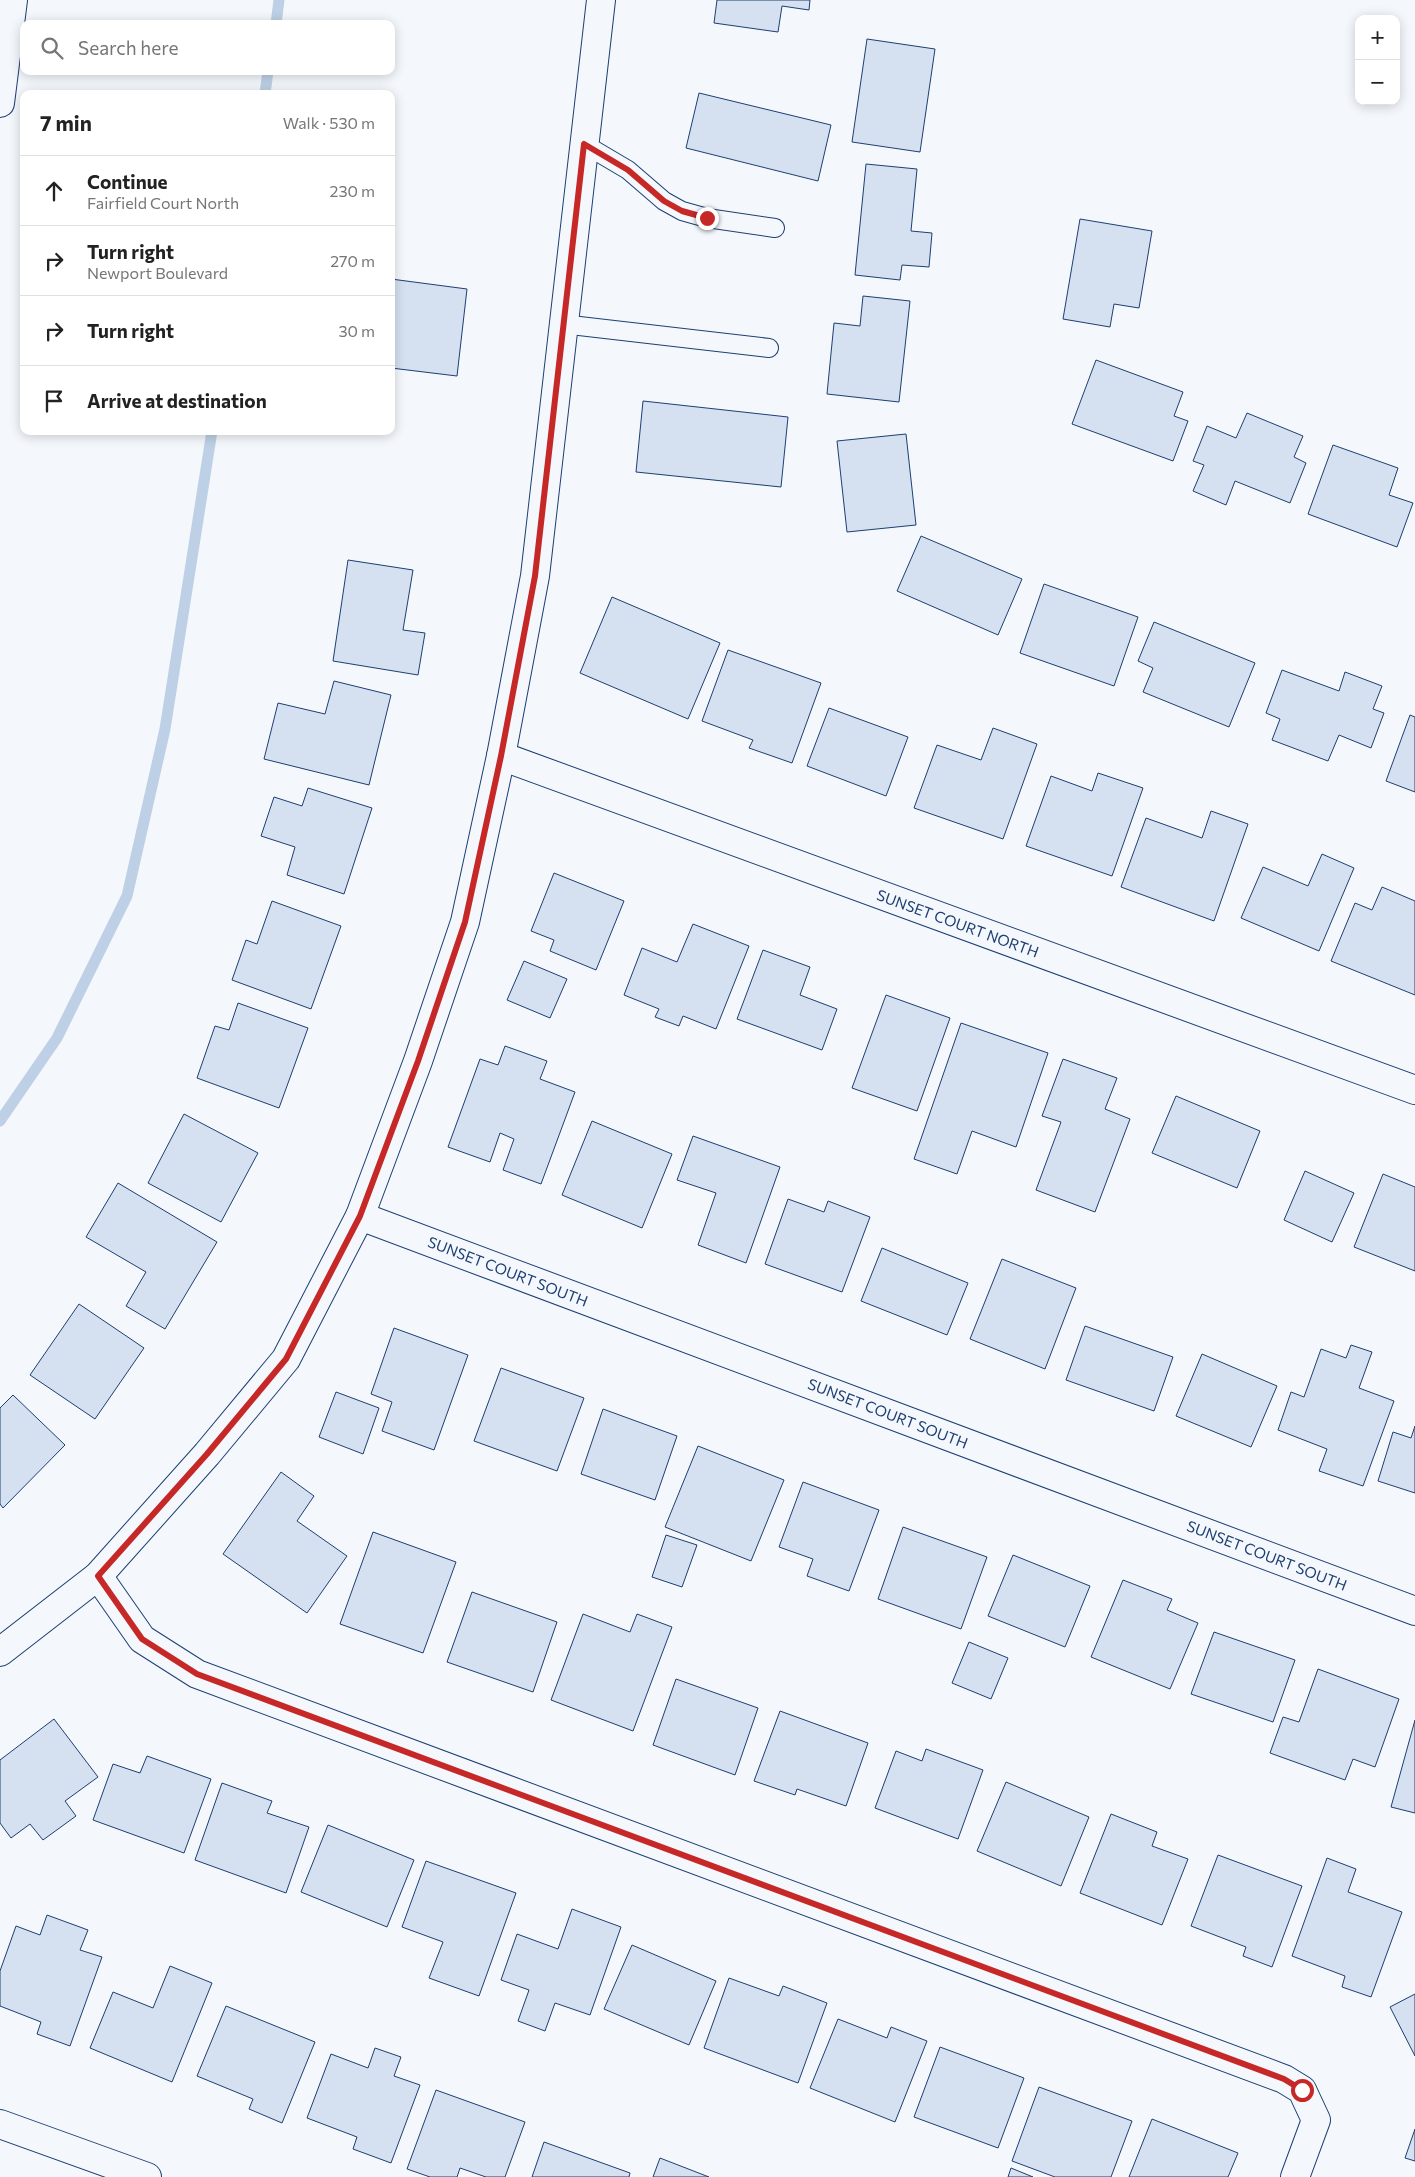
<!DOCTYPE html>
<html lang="en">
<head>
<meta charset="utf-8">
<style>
	:root { --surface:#fff; --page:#f2f2f2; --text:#222; --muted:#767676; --line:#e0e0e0 }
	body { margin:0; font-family:Commissioner,sans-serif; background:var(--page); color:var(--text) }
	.controls { position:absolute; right:15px; top:15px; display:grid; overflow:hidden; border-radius:10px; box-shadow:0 2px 12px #0003 }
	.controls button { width:45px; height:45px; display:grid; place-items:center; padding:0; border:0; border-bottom:1px solid var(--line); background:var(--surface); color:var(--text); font:25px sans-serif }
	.stop { position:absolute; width:15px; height:15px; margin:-11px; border:4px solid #c62828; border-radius:50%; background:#fff }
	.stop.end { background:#c62828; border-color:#fff; box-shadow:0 1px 5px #0008 }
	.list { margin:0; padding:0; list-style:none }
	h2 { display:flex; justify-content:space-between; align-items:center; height:65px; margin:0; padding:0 20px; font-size:21px }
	h2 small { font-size:16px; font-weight:400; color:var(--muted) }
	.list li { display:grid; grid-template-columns:32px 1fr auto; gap:15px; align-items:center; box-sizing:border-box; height:70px; padding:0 20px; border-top:1px solid var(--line) }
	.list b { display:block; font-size:19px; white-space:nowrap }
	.list p { margin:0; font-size:16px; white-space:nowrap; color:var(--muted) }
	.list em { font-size:16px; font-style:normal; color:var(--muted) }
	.icon { flex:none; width:28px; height:28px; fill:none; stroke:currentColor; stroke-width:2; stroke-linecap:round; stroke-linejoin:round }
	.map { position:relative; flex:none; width:1415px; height:2177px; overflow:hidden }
	.search { position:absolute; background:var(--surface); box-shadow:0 2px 12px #0003; left:20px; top:20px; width:375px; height:55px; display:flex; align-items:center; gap:12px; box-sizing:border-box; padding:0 18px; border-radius:10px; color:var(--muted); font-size:19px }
	.panel { position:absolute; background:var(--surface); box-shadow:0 2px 12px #0003; left:20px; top:90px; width:375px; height:345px; border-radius:10px }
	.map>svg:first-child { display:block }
</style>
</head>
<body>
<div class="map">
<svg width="1415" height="2177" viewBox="0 0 1415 2177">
	<rect width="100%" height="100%" fill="#f4f7fb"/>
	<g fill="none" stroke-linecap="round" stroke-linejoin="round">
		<g stroke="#bed0e5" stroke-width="11">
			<polyline points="276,24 279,0"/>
			<polyline points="265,94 268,71"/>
			<polyline points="0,1121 57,1038 127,896 165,729 212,431"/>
		</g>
	</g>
	<g fill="#d5e0f0" stroke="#1d3f73">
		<polygon points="717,0 810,0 809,10 782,6 778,32 714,23"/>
		<polygon points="867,39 935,49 920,152 852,142"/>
		<polygon points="699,93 831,125 818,181 686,148"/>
		<polygon points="866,164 917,169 911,231 932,233 929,267 902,265 900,280 855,275"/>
		<polygon points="1080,219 1152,231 1139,308 1114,304 1110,327 1063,319"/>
		<polygon points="391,279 467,289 457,376 391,368"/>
		<polygon points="863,296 910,301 899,402 827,394 834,323 860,326"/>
		<polygon points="1096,360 1183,392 1174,416 1188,421 1173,461 1072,424"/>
		<polygon points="643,401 788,417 781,487 636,472"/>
		<polygon points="1247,413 1303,436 1294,457 1306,463 1290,503 1235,481 1226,505 1193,491 1204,465 1193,461 1207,426 1236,438"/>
		<polygon points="906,434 916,525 847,532 837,441"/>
		<polygon points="1333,445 1398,468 1389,495 1413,503 1397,547 1308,514"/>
		<polygon points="921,536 1022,579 998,635 897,591"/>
		<polygon points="348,560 413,570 403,630 425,633 418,675 333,661"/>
		<polygon points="1044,584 1138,617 1114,686 1020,653"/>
		<polygon points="612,597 720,643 688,719 580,673"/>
		<polygon points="1154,622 1255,663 1229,727 1143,692 1153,668 1138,661"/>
		<polygon points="728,650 821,683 792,763 749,748 753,740 702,721"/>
		<polygon points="1282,670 1339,691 1345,672 1382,686 1373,709 1384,713 1371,748 1339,735 1328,761 1272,740 1280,719 1266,713"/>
		<polygon points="334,681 391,695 369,785 264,759 278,703 325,714"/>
		<polygon points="829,708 908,737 886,796 807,766"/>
		<polygon points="1410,715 1415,717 1415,792 1386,781"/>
		<polygon points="993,728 1037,744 1003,839 914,808 937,745 981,760"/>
		<polygon points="1098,773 1143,788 1112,876 1026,846 1051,776 1092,791"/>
		<polygon points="308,788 372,808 344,894 287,875 295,847 261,836 274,797 302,806"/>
		<polygon points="1211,811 1248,824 1214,921 1121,887 1146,818 1202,838"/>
		<polygon points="1322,854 1354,868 1319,951 1241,918 1263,867 1308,886"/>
		<polygon points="554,873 624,901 596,970 550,951 554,940 531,931"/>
		<polygon points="1382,887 1415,901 1415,995 1331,961 1355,903 1372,910"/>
		<polygon points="272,901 341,926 311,1009 232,980 246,940 257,944"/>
		<polygon points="693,924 749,946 716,1029 683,1016 679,1026 655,1017 659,1009 624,995 642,948 677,962"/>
		<polygon points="763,950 810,967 800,995 837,1009 822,1050 737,1019"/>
		<polygon points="524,961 567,979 550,1018 507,1000"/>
		<polygon points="886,995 950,1018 917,1111 852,1088"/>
		<polygon points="238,1003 308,1028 279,1108 197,1078 215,1026 229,1030"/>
		<polygon points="961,1023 1048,1053 1016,1147 972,1131 957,1174 914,1159"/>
		<polygon points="505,1046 547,1061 540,1079 575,1092 541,1184 503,1170 514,1139 500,1133 490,1162 448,1147 480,1059 498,1065"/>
		<polygon points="1063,1059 1117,1078 1105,1109 1130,1119 1095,1212 1036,1190 1061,1122 1042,1116"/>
		<polygon points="1176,1096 1260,1131 1237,1188 1152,1153"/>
		<polygon points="184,1114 258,1153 221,1222 148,1183"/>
		<polygon points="592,1121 672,1154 642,1228 562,1195"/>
		<polygon points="693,1136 780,1167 746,1263 698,1245 716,1193 677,1180"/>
		<polygon points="1305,1171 1354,1193 1332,1242 1284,1220"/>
		<polygon points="1383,1174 1415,1187 1415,1271 1354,1247"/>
		<polygon points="118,1183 217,1242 165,1329 126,1306 146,1272 86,1237"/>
		<polygon points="788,1199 824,1212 828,1201 870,1217 842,1292 765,1264"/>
		<polygon points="882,1248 968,1283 947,1335 861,1301"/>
		<polygon points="1002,1259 1076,1288 1045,1369 970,1339"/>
		<polygon points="79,1304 144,1348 95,1419 30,1375"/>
		<polygon points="1085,1326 1173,1357 1154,1411 1066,1380"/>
		<polygon points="394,1328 468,1355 434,1450 382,1431 392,1402 371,1394"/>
		<polygon points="1351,1345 1372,1352 1359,1388 1394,1401 1363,1486 1319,1471 1327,1449 1278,1430 1291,1392 1304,1397 1321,1349 1346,1358"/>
		<polygon points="1202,1354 1277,1386 1251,1447 1176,1416"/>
		<polygon points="501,1368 584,1398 557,1471 474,1441"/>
		<polygon points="336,1392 379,1408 363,1454 319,1437"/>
		<polygon points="13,1395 65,1445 3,1508 0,1504 0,1408"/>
		<polygon points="603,1409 677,1436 655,1500 581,1474"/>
		<polygon points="1415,1426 1415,1493 1378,1481 1393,1432 1411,1438"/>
		<polygon points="698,1446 784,1480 751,1561 665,1527"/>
		<polygon points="281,1472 314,1496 297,1521 347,1556 307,1613 223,1554"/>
		<polygon points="803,1482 879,1510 849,1591 807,1576 813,1559 779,1547"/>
		<polygon points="903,1527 987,1557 961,1629 878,1599"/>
		<polygon points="373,1532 456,1562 423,1653 340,1624"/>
		<polygon points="666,1535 697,1545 682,1587 652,1577"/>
		<polygon points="1013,1555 1090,1586 1065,1647 988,1616"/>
		<polygon points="1123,1580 1172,1599 1167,1610 1198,1623 1170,1689 1091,1657"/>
		<polygon points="472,1592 557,1622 533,1692 447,1662"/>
		<polygon points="583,1614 630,1632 637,1614 672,1627 633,1731 551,1700"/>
		<polygon points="1214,1632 1295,1660 1273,1722 1191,1694"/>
		<polygon points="969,1642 1008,1658 991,1699 952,1683"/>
		<polygon points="1318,1669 1399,1699 1375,1767 1353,1759 1345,1780 1270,1753 1283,1717 1299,1722"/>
		<polygon points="676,1679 758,1708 735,1775 653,1745"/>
		<polygon points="780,1711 868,1743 846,1806 797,1789 795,1795 754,1781"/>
		<polygon points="54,1719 98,1777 65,1801 76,1816 43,1840 30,1824 11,1838 0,1823 0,1760"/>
		<polygon points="1415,1720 1415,1813 1391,1807"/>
		<polygon points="926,1749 983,1770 958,1839 875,1808 896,1751 922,1761"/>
		<polygon points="147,1756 211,1779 184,1853 93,1820 113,1764 140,1773"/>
		<polygon points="1006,1782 1089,1817 1061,1886 977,1851"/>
		<polygon points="222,1783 272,1801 267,1813 309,1827 286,1893 195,1860"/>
		<polygon points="1111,1814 1157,1832 1152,1846 1188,1859 1162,1925 1080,1893"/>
		<polygon points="328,1825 414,1860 387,1927 301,1892"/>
		<polygon points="1218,1855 1302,1886 1272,1967 1243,1956 1246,1947 1191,1926"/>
		<polygon points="1327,1858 1356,1869 1348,1892 1402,1912 1371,1997 1342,1987 1345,1976 1292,1956"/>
		<polygon points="426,1861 516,1893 479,1996 429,1978 443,1942 402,1927"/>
		<polygon points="572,1909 621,1927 590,2015 555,2003 545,2031 518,2021 529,1990 501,1980 517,1934 558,1949"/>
		<polygon points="47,1915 88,1930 80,1950 102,1957 70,2046 37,2034 41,2022 0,2006 0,1971 16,1926 40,1935"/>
		<polygon points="632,1945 716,1981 689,2045 604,2009"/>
		<polygon points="170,1966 212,1983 172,2082 90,2048 113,1992 153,2008"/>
		<polygon points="729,1978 779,1996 783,1986 827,2003 798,2083 704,2048"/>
		<polygon points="1415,1994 1415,2056 1390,2007"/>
		<polygon points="226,2006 315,2042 282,2123 249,2109 253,2099 197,2076"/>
		<polygon points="838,2019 887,2038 891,2027 927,2041 895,2122 810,2088"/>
		<polygon points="940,2047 1024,2078 998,2148 914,2117"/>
		<polygon points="375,2048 401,2057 394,2076 420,2085 391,2163 353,2149 357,2137 307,2118 331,2054 368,2068"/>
		<polygon points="1039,2087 1132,2121 1111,2177 1055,2177 1012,2161"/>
		<polygon points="436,2090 525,2122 505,2177 486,2177 460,2168 457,2177 430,2177 407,2169"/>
		<polygon points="1152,2119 1238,2153 1228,2177 1129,2177"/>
		<polygon points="1415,2129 1415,2161 1405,2158"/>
		<polygon points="544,2142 630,2173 629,2177 532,2177"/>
		<polygon points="660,2158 709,2177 653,2177"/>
		<polygon points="1011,2168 1033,2177 1008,2177"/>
	</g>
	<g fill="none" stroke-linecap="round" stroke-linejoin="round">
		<g stroke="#1d3f73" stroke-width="20">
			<g id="lane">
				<polyline points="584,144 628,170 664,201 682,211 707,218 775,228"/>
				<polyline points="562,324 769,348"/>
			</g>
		</g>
		<g stroke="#1d3f73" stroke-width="30">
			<g id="street">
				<polyline points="0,103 13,0"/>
				<polyline points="501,756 1415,1090"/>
				<polyline points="360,1216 1415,1611"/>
				<polyline points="98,1576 142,1639 197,1674 1284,2079 1302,2090 1316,2120 1295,2177"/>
				<polyline points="0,1652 98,1576 207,1454 286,1359 360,1216 418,1061 465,922 501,756 535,576 601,0"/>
				<polyline points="0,2124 147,2177"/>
			</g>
		</g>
		<use href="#lane" stroke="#f4f7fb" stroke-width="18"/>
		<use href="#street" stroke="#f4f7fb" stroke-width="28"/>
	</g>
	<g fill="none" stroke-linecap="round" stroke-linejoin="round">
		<polyline stroke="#c62828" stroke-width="6" points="707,218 682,211 664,201 628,170 584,144 535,576 501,756 465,922 418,1061 360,1216 286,1359 207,1454 98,1576 142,1639 197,1674 1284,2079 1302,2090"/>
	</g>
	<g text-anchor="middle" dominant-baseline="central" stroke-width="4" stroke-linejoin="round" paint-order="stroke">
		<g font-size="15" fill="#1d3f73" stroke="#f4f7fb">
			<text transform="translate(958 923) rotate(20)">SUNSET COURT NORTH</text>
			<text transform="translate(508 1271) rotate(21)">SUNSET COURT SOUTH</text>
			<text transform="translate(888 1413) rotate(21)">SUNSET COURT SOUTH</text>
			<text transform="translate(1267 1555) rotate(21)">SUNSET COURT SOUTH</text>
		</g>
	</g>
</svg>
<div class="controls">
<button>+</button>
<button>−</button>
</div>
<div class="stop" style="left:1302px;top:2090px"></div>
<div class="stop end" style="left:707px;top:218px"></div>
<div class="search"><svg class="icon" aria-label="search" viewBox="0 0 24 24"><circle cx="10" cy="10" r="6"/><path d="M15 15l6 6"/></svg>Search here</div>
<section class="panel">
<h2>7 min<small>Walk · 530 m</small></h2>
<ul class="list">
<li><svg class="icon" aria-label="ahead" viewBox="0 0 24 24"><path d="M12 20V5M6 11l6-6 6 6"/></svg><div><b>Continue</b><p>Fairfield Court North</p></div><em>230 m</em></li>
<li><svg class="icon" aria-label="right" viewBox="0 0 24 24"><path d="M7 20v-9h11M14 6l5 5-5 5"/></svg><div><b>Turn right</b><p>Newport Boulevard</p></div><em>270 m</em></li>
<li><svg class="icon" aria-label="right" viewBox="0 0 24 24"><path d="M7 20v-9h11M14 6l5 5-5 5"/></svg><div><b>Turn right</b></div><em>30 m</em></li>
<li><svg class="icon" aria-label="arrive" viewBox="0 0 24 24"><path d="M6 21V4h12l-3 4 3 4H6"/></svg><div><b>Arrive at destination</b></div></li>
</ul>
</section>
</div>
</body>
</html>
